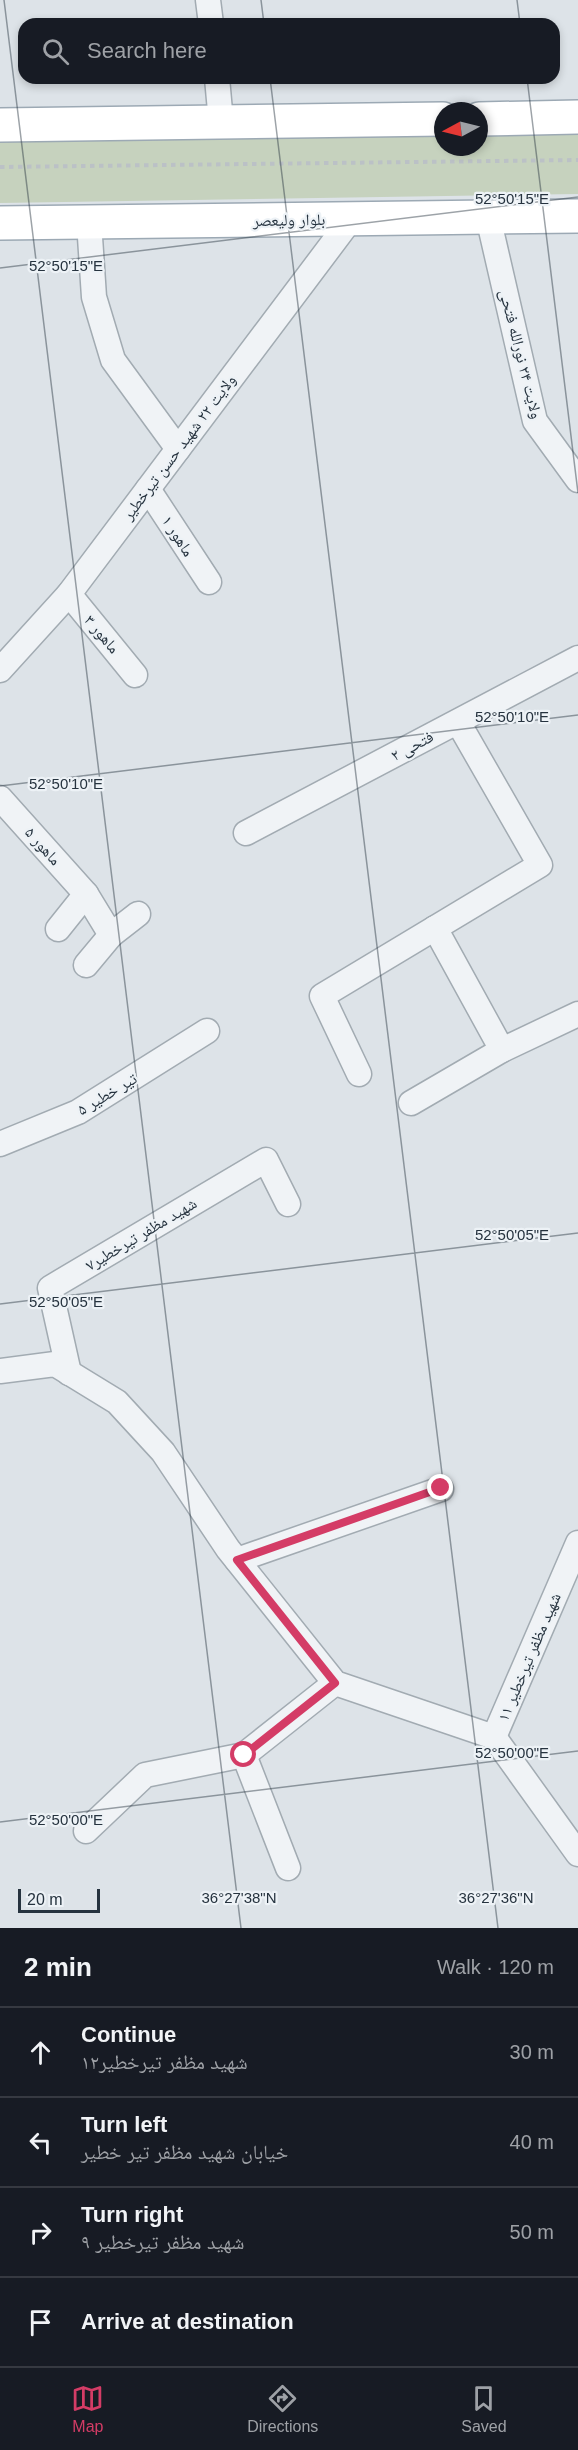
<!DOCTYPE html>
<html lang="en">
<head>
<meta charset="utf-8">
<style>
	:root { --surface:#171b24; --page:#20242c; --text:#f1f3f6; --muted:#9ea1a6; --line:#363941; --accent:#d43c66 }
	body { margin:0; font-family:Arial,"Noto Naskh Arabic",sans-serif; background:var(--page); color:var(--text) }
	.compass { position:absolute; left:434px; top:102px; width:54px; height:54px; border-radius:50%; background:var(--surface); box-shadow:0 3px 9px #0003; rotate:263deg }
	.scale { position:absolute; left:18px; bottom:15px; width:82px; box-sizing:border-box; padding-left:6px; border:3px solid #26333f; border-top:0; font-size:16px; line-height:21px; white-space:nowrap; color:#26333f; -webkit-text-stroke:4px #edf2f6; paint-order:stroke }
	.stop { position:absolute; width:18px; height:18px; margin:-14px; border:4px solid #d43c66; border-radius:50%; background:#fff }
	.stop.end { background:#d43c66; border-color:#fff; box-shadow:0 2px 6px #0008 }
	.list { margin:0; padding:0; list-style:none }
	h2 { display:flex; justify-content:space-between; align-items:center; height:78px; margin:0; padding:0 24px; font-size:26px }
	h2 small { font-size:20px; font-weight:400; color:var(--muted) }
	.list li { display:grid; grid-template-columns:39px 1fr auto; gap:18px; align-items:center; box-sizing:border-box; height:90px; padding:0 24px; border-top:2px solid var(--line) }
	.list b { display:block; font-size:22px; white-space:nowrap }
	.list p { margin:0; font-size:20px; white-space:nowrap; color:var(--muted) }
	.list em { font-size:20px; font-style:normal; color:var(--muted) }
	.icon { flex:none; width:33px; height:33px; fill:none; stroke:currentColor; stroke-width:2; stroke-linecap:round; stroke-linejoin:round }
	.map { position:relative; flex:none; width:578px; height:1928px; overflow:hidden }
	.search { position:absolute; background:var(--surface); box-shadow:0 3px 9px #0003; left:18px; right:18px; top:18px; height:66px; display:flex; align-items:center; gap:15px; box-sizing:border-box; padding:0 21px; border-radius:18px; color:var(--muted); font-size:22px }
	.sheet { height:438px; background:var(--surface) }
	nav { display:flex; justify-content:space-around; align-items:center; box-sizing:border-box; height:84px; border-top:2px solid var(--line); background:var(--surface); font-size:16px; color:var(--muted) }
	nav a { display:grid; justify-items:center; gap:3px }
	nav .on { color:var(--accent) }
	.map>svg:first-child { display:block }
</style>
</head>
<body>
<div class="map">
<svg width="578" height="1928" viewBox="0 0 578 1928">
	<rect width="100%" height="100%" fill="#dde3e8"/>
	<polygon fill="#c6d2be" points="578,127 578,194 0,203 0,134 443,129 443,147 479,147 479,128"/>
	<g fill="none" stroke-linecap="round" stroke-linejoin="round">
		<g stroke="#a2abb2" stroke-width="27">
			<g id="street">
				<polyline points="208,0 211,24"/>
				<polyline points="217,78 221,122"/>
				<polyline points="488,217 535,421 578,480"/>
				<polyline points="89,222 94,297 113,360 178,449"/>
				<polyline points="148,489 209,582"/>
				<polyline points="69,594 135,675"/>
				<polyline points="0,670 69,594 351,219"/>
				<polyline points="0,798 86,894 111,935 86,965"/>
				<polyline points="246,833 578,658"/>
				<polyline points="435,928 502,1050"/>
				<polyline points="58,929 86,894"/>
				<polyline points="111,935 138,914"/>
				<polyline points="359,1074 322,996 540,865 458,722"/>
				<polyline points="411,1103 502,1050 578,1014"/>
				<polyline points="0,1144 78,1112 207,1031"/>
				<polyline points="0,1371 55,1364 117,1402 163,1452 228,1549 335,1683 494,1737 578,1854"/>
				<polyline points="69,1373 50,1288 266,1160 288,1204"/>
				<polyline points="237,1560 441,1489"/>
				<polyline points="494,1737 578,1543"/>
				<polyline points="244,1755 288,1868"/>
				<polyline points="86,1831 145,1775 244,1755 335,1683"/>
			</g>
		</g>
		<g stroke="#9ca9b4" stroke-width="36">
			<g id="primary">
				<polyline points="479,119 578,117"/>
				<polyline points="0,125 443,119"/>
				<polyline points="0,223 578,216"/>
			</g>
		</g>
		<polyline stroke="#bbc1c6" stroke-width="4" stroke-dasharray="4.5 4.5" stroke-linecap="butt" points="0,167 578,160"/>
		<use href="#street" stroke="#f0f3f6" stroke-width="24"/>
		<use href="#primary" stroke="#fff" stroke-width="33"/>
	</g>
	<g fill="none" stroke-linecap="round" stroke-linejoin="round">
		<polyline stroke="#d43c66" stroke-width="8" points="244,1755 335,1683 237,1560 441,1488"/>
	</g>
	<path fill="none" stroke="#26333f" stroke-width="1.5" stroke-opacity="0.45" d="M4,0L241,1928M261,0L264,24M517,0L520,24M270,78L498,1928M527,78L578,493M0,268L578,197M0,786L578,715M0,1304L578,1233M0,1822L578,1751"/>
	<g text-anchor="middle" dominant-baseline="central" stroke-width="4.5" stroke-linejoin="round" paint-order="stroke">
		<g font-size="16" fill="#26333f" stroke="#edf2f6">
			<text transform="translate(289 220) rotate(-1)">بلوار ولیعصر</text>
			<text transform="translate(521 354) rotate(76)">ولایت ۲۴ نورالله فتحی</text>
			<text transform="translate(179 447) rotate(-53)">ولایت ۲۲ شهید حسن تیرخطیر</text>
			<text transform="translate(178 536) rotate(57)">ماهور ۱</text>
			<text transform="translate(102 634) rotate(50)">ماهور ۳</text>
			<text transform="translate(412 746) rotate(-28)">فتحی ۲</text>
			<text transform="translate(43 846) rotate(48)">ماهور ۵</text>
			<text transform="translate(107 1094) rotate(-31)">تیر خطیر ۵</text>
			<text transform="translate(141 1234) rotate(-31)">شهید مظفر تیرخطیر۷</text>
			<text transform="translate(529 1657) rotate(-67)">شهید مظفر تیرخطیر ۱۱</text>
		</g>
	</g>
	<g font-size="15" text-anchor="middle" fill="#26333f" stroke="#edf2f6" stroke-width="4.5" stroke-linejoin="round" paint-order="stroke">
		<text x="512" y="204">52°50'15"E</text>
		<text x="66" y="271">52°50'15"E</text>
		<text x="512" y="722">52°50'10"E</text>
		<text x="66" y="789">52°50'10"E</text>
		<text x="512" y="1240">52°50'05"E</text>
		<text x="66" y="1307">52°50'05"E</text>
		<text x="512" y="1758">52°50'00"E</text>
		<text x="66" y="1825">52°50'00"E</text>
		<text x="239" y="1903">36°27'38"N</text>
		<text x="496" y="1903">36°27'36"N</text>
	</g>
</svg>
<svg class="compass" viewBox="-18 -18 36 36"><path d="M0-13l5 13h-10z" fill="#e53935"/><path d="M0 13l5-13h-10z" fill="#9ea1a6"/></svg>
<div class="scale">20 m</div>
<div class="stop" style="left:244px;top:1755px"></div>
<div class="stop end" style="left:441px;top:1488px"></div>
<div class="search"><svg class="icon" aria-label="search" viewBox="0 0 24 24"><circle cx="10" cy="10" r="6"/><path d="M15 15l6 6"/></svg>Search here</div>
</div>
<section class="sheet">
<h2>2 min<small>Walk · 120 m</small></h2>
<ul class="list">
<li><svg class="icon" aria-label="ahead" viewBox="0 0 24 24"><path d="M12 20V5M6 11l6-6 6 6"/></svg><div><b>Continue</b><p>شهید مظفر تیرخطیر۱۲</p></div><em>30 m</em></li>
<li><svg class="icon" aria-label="left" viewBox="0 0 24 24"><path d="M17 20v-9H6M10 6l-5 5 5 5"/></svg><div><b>Turn left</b><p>خیابان شهید مظفر تیر خطیر</p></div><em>40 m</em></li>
<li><svg class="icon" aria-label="right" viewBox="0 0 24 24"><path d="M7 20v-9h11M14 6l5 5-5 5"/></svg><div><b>Turn right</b><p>شهید مظفر تیرخطیر ۹</p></div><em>50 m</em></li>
<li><svg class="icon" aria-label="arrive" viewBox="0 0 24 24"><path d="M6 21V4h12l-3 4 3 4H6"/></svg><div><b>Arrive at destination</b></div></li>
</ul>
</section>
<nav>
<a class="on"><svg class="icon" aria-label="map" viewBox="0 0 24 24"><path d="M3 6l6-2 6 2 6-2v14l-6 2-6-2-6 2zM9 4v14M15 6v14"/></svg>Map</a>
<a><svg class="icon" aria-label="directions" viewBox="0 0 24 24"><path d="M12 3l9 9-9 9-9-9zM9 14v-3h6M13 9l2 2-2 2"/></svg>Directions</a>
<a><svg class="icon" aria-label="saved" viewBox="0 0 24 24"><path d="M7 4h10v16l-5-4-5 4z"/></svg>Saved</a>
</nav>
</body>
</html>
